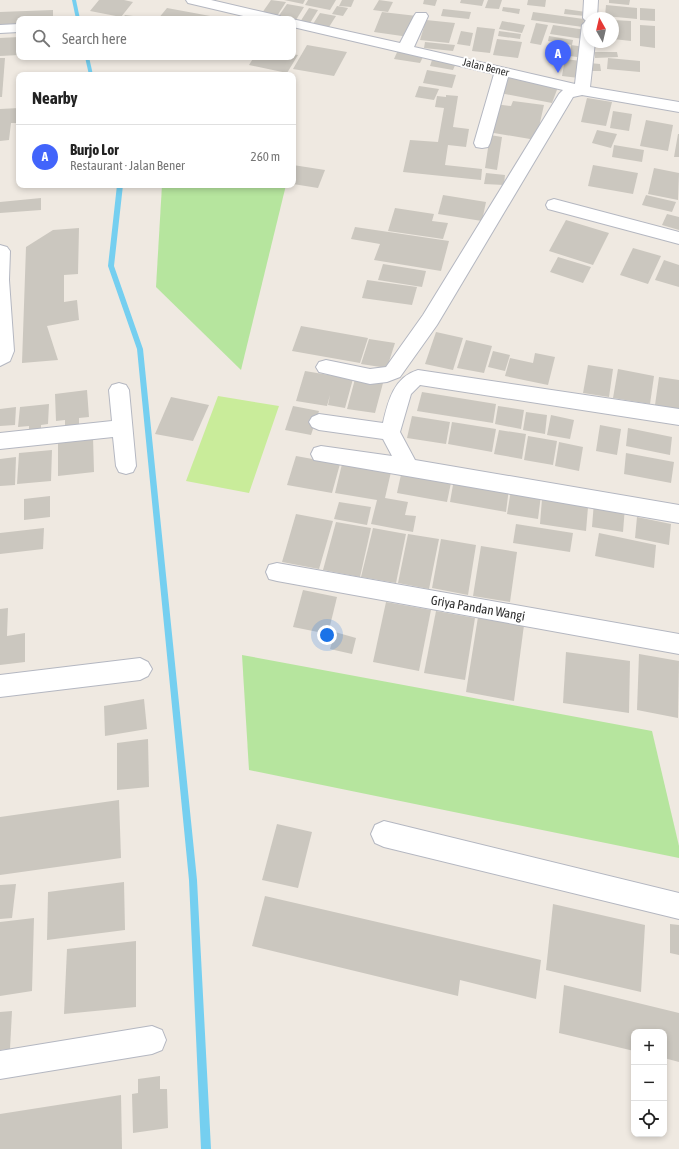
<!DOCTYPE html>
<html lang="en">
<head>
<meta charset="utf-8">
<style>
	:root { --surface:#fff; --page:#f6f6f6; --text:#222; --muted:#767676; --line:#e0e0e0; --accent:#4264fb }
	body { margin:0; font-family:"Asap Condensed",sans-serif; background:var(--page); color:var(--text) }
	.controls { position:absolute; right:12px; bottom:12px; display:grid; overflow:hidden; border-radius:8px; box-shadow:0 2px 6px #0003 }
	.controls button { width:36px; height:36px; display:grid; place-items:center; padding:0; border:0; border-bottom:1px solid var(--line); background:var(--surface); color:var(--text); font:20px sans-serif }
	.compass { position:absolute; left:583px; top:12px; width:36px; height:36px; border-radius:50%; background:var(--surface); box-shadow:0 2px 6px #0003; rotate:352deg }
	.you { position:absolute; left:327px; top:635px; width:14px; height:14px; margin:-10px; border:3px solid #fff; border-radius:50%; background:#1a73e8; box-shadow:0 0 0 6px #1a73e833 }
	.badge { display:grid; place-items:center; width:26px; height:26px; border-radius:50%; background:var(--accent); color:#fff; font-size:13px; font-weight:700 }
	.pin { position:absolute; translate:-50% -33px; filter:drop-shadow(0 1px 2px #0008) }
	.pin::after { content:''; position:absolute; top:21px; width:14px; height:12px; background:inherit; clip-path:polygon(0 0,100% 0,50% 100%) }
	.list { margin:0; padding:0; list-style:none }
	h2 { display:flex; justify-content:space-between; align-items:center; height:52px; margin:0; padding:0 16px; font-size:17px }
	h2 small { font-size:13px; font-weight:400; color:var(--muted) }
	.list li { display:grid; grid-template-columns:26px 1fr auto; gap:12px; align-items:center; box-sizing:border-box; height:64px; padding:0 16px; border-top:1px solid var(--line) }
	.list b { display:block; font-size:15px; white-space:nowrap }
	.list p { margin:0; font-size:13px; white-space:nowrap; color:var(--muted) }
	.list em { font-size:13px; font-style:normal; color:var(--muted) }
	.icon { flex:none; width:22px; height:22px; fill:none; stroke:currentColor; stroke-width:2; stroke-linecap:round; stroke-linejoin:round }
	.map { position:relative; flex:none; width:679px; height:1149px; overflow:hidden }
	.search { position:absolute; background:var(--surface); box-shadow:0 2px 6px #0003; left:16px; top:16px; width:280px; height:44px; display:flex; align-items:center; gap:10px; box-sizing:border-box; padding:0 14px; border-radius:8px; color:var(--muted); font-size:15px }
	.panel { position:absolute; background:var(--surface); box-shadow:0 2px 6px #0003; left:16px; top:72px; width:280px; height:116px; border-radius:8px }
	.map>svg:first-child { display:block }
</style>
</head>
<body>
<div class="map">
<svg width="679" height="1149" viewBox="0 0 679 1149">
	<rect width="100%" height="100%" fill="#efe9e1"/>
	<g fill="#b6e59e">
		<polygon points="162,185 286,185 241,370 156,287"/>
		<polygon points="242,655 652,731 679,846 679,858 249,770"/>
	</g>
	<polygon fill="#c9ec9a" points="218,396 279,406 249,493 186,481"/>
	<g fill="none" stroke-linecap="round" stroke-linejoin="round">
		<g fill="#75cff0" fill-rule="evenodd">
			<polygon points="72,0 76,0 80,19 76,19"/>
			<polygon points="85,57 89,57 93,75 89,75"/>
			<polygon points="117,185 123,185 114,266 143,349 197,880 211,1149 201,1149 189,880 137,349 108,266"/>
		</g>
	</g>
	<g fill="#cbc7bf">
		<polygon points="99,0 124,0 133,2 121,17 90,11"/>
		<polygon points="271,0 286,2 277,16 262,13"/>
		<polygon points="284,0 305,0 303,4"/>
		<polygon points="308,0 336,0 330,10 305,5"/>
		<polygon points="342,0 354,0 351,7 339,6"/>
		<polygon points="379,0 393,2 388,12 373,10"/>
		<polygon points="424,0 437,0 435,6 423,4"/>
		<polygon points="461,0 484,0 482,6 460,3"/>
		<polygon points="488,0 502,0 499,9 485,8"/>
		<polygon points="528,0 546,0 545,7 527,5"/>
		<polygon points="609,0 630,0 629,5 609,3"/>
		<polygon points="287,4 304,7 296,20 278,17"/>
		<polygon points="606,5 637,8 637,19 605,16"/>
		<polygon points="337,6 348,8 343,16 332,14"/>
		<polygon points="503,7 520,9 519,14 502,11"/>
		<polygon points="167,8 221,18 221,19 158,19"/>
		<polygon points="309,8 318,10 310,23 300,22"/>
		<polygon points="640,8 655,9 655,21 640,20"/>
		<polygon points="443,9 471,12 469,19 441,16"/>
		<polygon points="565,9 586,12 585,16 564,14"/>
		<polygon points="53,10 53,19 19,19 19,24 0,26 0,12"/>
		<polygon points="382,12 417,16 409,37 374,32"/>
		<polygon points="533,12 584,19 583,27 531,20"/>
		<polygon points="320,13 336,16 329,27 313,24"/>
		<polygon points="125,15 150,18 150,19 122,19"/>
		<polygon points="426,20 455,23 449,43 420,40"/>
		<polygon points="613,20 631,21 631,41 613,39"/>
		<polygon points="502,21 525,25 522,33 499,29"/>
		<polygon points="536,23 548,25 541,45 530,43"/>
		<polygon points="553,25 586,30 583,39 550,34"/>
		<polygon points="640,25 655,26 655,48 640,46"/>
		<polygon points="477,27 495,29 490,53 472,51"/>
		<polygon points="461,31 473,33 470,46 457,44"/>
		<polygon points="499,31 521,34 520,39 498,36"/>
		<polygon points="549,36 573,40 572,45 548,41"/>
		<polygon points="19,37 19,55 0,56 0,38"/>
		<polygon points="497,39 522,42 518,58 493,55"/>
		<polygon points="425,42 455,45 453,51 424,48"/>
		<polygon points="307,45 347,52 334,76 293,69"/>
		<polygon points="557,45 568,46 566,58 555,57"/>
		<polygon points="571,45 585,47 584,58 570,56"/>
		<polygon points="398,50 424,55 420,63 394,59"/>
		<polygon points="594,52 617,52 618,57 595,58"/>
		<polygon points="293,54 298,55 287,73 249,65 254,57 293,57"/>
		<polygon points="433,57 457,61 453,70 430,66"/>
		<polygon points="0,58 5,58 2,97 0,97"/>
		<polygon points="608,58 640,61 640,72 607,69"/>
		<polygon points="565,59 581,61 579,78 562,76"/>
		<polygon points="589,63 600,64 601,71 590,71"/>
		<polygon points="427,70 456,75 452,88 423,83"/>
		<polygon points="506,77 558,87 552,103 500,93"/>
		<polygon points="419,86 439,89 434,100 415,97"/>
		<polygon points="446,95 458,96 453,127 469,129 466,147 448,145 445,165 482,169 481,180 403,172 410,140 438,142 444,108 435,107 437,96 446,97"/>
		<polygon points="587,98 612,102 606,126 581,122"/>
		<polygon points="513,101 544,105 536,140 488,132 495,104 511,106"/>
		<polygon points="19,108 19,123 11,123 9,140 0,141 0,109"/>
		<polygon points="613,111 632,114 629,131 610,128"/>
		<polygon points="646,120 673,125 668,151 640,146"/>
		<polygon points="597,130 617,134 611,148 592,143"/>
		<polygon points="678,134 679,134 679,157 674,157"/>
		<polygon points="490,135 502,137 497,170 485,168"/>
		<polygon points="614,145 644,150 642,162 612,157"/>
		<polygon points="293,165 325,170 318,188 293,184"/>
		<polygon points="593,165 638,173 633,194 588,186"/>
		<polygon points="654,168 679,173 678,200 648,194"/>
		<polygon points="486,173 505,175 504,185 484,184"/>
		<polygon points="443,195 486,202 482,221 438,214"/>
		<polygon points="646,195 676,202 672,212 642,205"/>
		<polygon points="41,198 41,210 0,213 0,202"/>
		<polygon points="395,208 434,214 432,221 448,223 443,239 388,231"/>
		<polygon points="667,214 679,217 679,230 662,225"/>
		<polygon points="566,220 609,233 593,265 549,251"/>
		<polygon points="355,227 449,241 441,271 374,260 380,244 351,239"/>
		<polygon points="79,228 78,274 64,275 64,302 77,300 79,320 47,326 58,360 22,363 26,247 53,230"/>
		<polygon points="633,248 661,256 648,284 620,275"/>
		<polygon points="558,257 591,267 583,283 550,272"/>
		<polygon points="664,260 679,265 679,287 655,280"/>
		<polygon points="383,264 426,271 422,287 378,280"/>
		<polygon points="367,280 417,287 412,305 362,298"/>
		<polygon points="301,326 368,338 360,363 292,351"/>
		<polygon points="436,332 463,338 453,370 425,364"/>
		<polygon points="369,339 395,343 387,368 361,364"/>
		<polygon points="466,340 492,346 484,373 457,368"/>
		<polygon points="493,351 510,355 505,371 488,367"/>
		<polygon points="535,353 555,357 548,385 505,376 510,358 533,363"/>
		<polygon points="588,365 613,369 609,397 583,393"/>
		<polygon points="618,369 654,376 650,404 613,398"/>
		<polygon points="305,371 353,379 345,408 328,405 330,395 327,406 296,401"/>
		<polygon points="659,377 679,380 679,409 655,405"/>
		<polygon points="355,379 383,383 375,413 347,409"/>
		<polygon points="87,390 89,417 79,418 79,424 65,426 65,420 56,421 55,394"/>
		<polygon points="422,392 496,404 493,423 417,411"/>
		<polygon points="171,397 209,405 193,441 155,434"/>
		<polygon points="49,404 48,424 41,425 41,429 29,430 29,426 18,427 20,407"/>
		<polygon points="293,406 319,411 311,435 285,430"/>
		<polygon points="498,406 524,410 521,429 495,424"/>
		<polygon points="16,407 15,425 0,426 0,409"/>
		<polygon points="526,412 547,415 545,434 523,430"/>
		<polygon points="551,415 574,420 570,439 547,435"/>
		<polygon points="412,416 450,422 446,444 407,438"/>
		<polygon points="452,422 496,429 492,452 448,444"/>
		<polygon points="600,425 621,429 617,455 596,451"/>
		<polygon points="628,428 672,437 670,455 626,446"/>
		<polygon points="499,430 526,434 522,459 494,454"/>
		<polygon points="528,436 557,441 553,465 524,460"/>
		<polygon points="93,437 94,472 58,476 58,442"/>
		<polygon points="559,442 583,447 579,471 555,466"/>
		<polygon points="52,450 51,481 17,484 19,453"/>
		<polygon points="626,453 674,462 671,483 624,474"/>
		<polygon points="296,456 340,464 332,493 287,485"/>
		<polygon points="16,457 15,485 0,486 0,459"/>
		<polygon points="342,464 391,472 385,498 408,502 405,515 416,516 413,532 371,524 377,500 335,493"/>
		<polygon points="402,470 452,478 447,502 397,493"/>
		<polygon points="454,479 509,488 506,512 450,502"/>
		<polygon points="511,490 541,495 538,519 507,514"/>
		<polygon points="50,496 50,517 24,520 24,499"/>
		<polygon points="542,499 588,507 586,531 540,524"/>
		<polygon points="339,502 371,507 367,525 334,519"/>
		<polygon points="594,502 625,507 623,532 592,527"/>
		<polygon points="296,514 333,521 319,569 282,562"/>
		<polygon points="637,517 671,524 669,545 635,538"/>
		<polygon points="336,522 371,528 360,577 323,570"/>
		<polygon points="516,524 573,533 570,552 513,543"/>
		<polygon points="44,528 43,549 0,554 0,533"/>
		<polygon points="373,528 406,534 396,583 361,577"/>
		<polygon points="599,533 656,545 654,568 595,556"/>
		<polygon points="408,534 439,539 429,589 398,583"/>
		<polygon points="441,539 476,545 468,595 432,588"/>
		<polygon points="481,546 517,552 510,602 473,596"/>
		<polygon points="303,590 337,597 328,634 293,627"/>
		<polygon points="386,602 431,610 419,671 373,662"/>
		<polygon points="8,608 7,636 25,633 25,662 0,665 0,609"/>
		<polygon points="436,611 475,618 465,680 424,673"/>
		<polygon points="478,617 524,625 514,701 466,692"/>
		<polygon points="335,632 356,638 352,654 330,649"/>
		<polygon points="566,652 630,661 629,713 563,703"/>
		<polygon points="639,654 679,661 678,718 637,710"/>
		<polygon points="144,699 147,729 105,736 104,706"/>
		<polygon points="148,739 149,787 117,790 117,743"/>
		<polygon points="119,800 121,858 0,875 0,817"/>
		<polygon points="277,824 312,832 298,888 262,880"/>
		<polygon points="124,882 125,930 47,940 48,892"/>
		<polygon points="16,884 12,918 0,919 0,885"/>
		<polygon points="265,896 541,960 536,999 460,980 458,996 252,946"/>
		<polygon points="553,904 645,925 641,992 546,970"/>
		<polygon points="34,918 32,991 0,996 0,922"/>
		<polygon points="670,924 679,925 679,955 670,953"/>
		<polygon points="136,941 136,1007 64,1014 67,949"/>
		<polygon points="564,985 679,1013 679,1062 664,1058 664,1032 634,1032 634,1051 559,1033"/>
		<polygon points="12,1011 10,1049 0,1050 0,1012"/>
		<polygon points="160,1076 160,1089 167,1089 168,1128 133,1133 132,1094 138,1093 138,1079"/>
		<polygon points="121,1095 122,1149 0,1149 0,1114"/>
	</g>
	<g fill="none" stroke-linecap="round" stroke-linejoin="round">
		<g stroke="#b4b7c1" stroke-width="2">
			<g id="minor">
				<polygon points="186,0 211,0 280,16 282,19 256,19 188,3"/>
				<polygon points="584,0 598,0 597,18 589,18 589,42 595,42 590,87 679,102 679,112 582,95 573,97 437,325 400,377 387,382 370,384 319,372 316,367 319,362 326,360 370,369 386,367 423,315 559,94 563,90 508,77 490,143 488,147 482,148 476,147 474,143 494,74 293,27 292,19 400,43 414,16 416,13 426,13 428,16 414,47 575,84 582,25 586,21 583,18"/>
				<polygon points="19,24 19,32 0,33 0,25"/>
				<polygon points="554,199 679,232 679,244 548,209 546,205 548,201"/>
				<polygon points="0,245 7,247 10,251 9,280 14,351 10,361 0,366"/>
				<path d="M418,370L679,409V425L420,385L411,394L400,432L415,460L679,505V523L314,460L311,454L314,448L321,446L392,456L383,439L319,430L312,427L309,422L312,417L319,414L383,423C388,401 394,377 418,370Z"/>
				<polygon points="119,383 126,385 129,390 136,466 133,472 126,474 119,472 116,466 113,437 0,449 0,433 112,421 109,390 112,385"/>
				<polygon points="277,563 679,634 679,654 277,581 269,579 266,572 269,565"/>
				<polygon points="140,658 148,662 152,669 148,676 140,680 0,697 0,675"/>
				<polygon points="384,821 679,893 679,919 384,847 375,843 371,834 375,825"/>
				<polygon points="152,1026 162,1030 166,1040 162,1050 152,1054 0,1079 0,1051"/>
			</g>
		</g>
		<use href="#minor" fill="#fff" fill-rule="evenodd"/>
	</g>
	<g text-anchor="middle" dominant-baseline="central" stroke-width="4" stroke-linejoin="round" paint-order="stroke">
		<g font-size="11" fill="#2e2e2e" stroke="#fff">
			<text transform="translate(486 67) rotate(14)">Jalan Bener</text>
		</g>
		<g font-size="13" fill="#2e2e2e" stroke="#fff">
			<text transform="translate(478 608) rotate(10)">Griya Pandan Wangi</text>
		</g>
	</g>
</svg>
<div class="controls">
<button>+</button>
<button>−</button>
<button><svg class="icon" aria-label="locate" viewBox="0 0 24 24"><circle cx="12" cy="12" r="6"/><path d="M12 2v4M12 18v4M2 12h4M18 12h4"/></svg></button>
</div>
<svg class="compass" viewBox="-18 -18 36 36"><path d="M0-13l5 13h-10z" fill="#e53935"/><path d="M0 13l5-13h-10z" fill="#767676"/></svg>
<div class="you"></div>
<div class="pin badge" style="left:558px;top:73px">A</div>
<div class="search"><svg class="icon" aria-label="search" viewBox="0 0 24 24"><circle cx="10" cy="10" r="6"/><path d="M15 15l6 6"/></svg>Search here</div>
<section class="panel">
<h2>Nearby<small></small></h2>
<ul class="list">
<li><span class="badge">A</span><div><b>Burjo Lor</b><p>Restaurant · Jalan Bener</p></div><em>260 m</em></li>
</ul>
</section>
</div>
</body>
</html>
